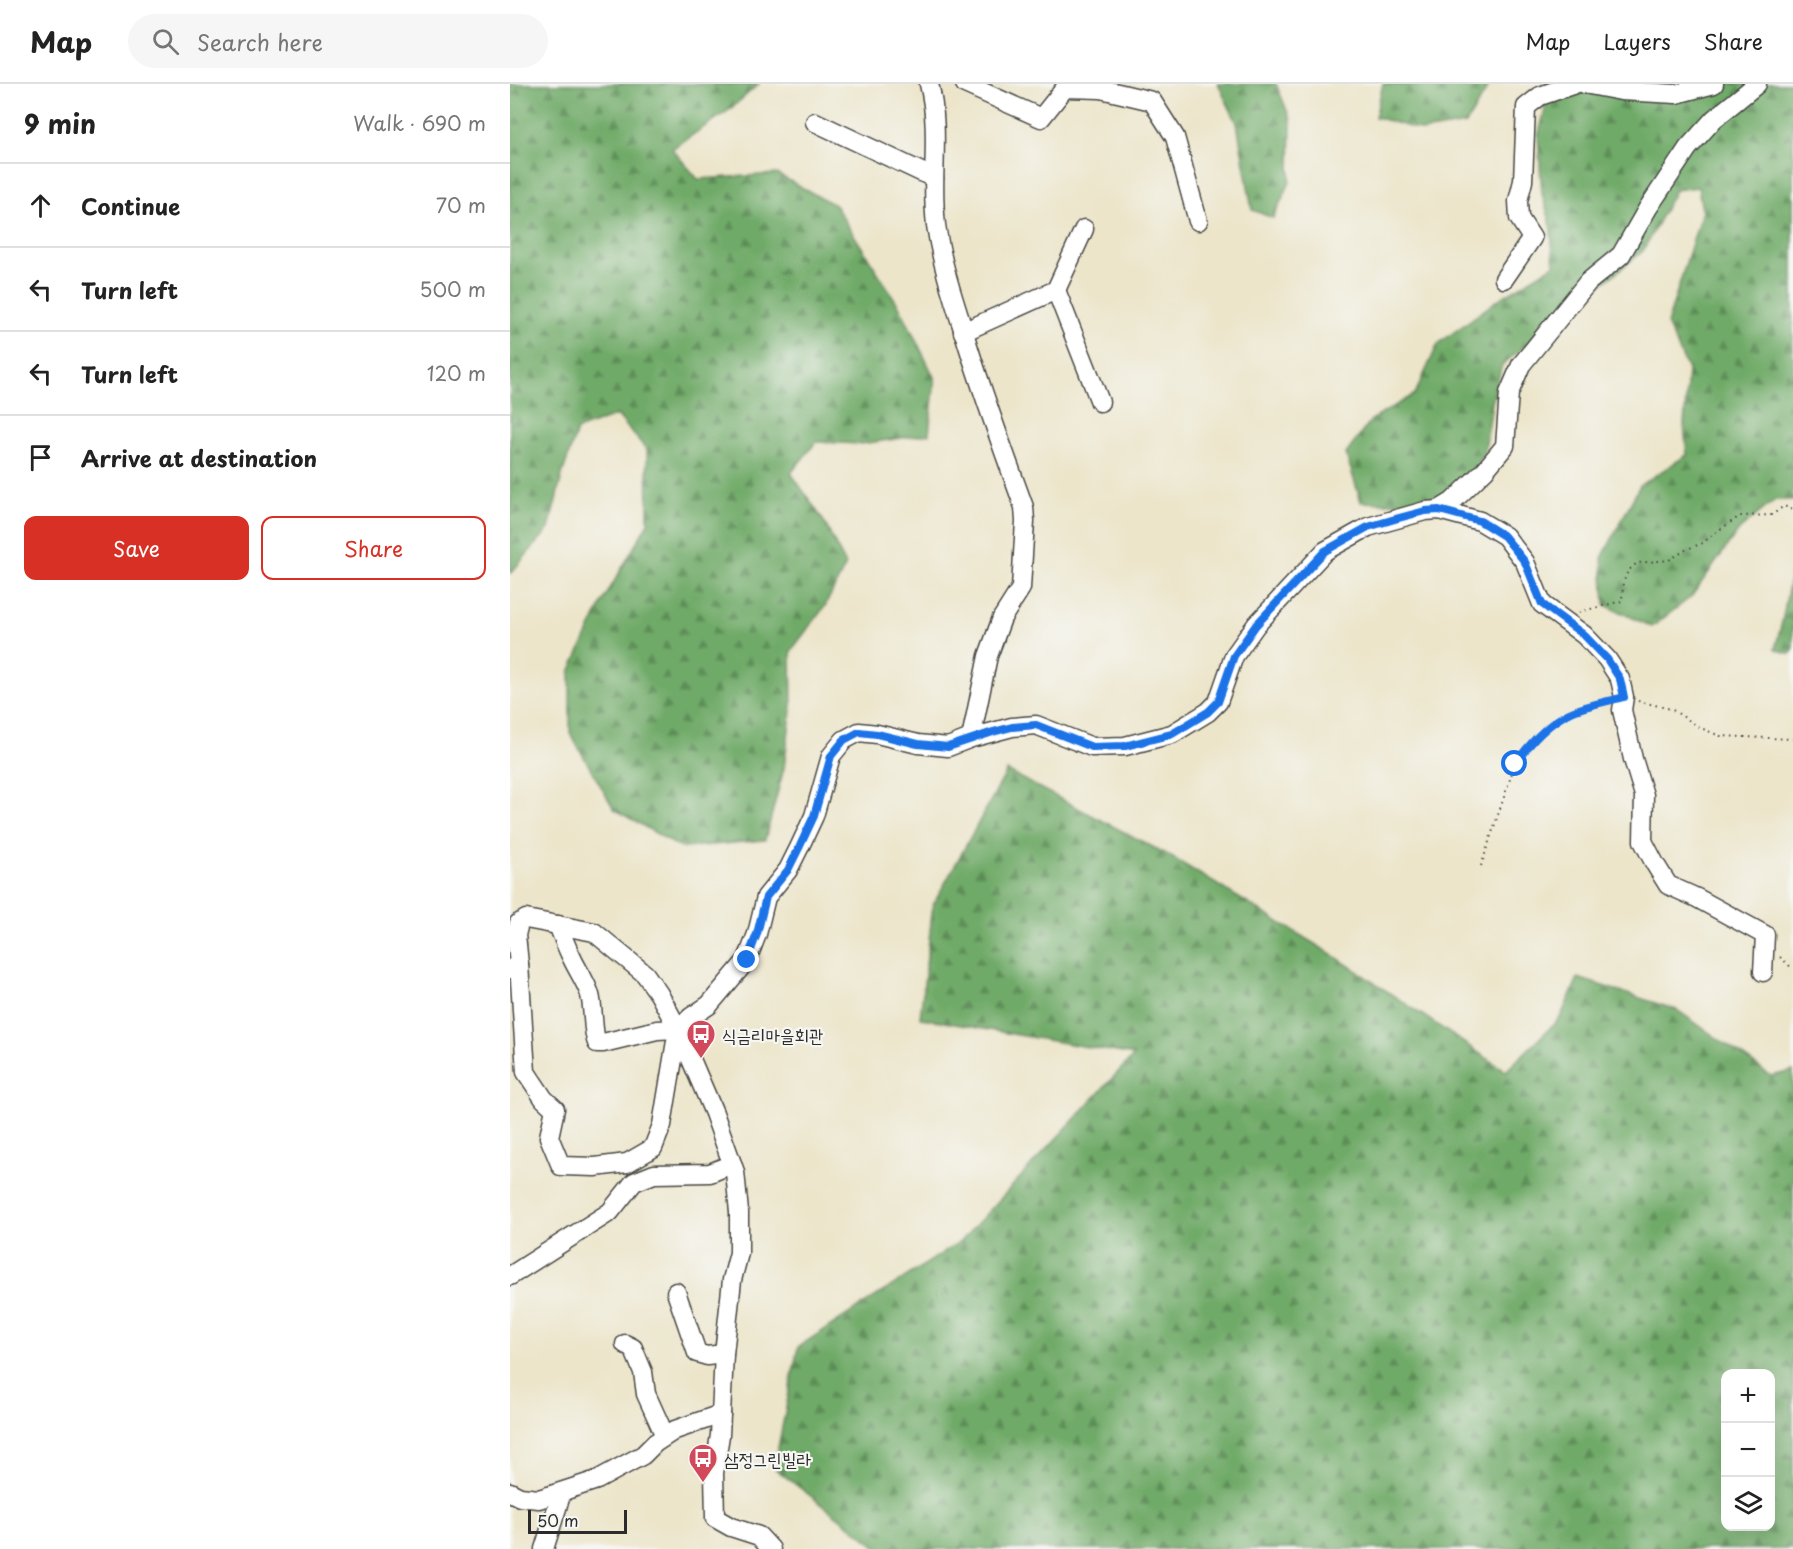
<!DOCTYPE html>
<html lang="en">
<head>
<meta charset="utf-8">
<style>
	:root { --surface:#fff; --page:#f6f6f6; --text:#222; --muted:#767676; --line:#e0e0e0; --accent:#d93025 }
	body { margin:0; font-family:"Playpen Sans","Poor Story",sans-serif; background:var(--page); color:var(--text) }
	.controls { position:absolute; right:18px; bottom:18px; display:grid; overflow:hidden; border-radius:12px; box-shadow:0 6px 24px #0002 }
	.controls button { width:54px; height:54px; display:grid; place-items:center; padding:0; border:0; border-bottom:2px solid var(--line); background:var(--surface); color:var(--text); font:30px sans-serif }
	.scale { position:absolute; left:18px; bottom:15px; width:99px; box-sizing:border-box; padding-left:6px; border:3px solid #2b2b2b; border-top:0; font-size:16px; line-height:21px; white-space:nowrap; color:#2b2b2b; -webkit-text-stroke:4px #f6f6f2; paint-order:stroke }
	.stop { position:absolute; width:18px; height:18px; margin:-14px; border:4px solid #1a73e8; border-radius:50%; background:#fff }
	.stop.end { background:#1a73e8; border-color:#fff; box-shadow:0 2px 6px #0008 }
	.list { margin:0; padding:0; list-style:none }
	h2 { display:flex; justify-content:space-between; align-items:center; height:78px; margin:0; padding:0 24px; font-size:26px }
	h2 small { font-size:20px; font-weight:400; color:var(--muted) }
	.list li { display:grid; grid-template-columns:39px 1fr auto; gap:18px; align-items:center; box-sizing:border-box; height:84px; padding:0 24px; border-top:2px solid var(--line) }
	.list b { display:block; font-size:22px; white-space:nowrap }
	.list em { font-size:20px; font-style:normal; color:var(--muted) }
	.actions { display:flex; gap:12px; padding:18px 24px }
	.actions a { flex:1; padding:14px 0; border:2px solid var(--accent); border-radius:12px; text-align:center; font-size:21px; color:var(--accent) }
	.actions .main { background:var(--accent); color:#fff }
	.icon { flex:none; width:33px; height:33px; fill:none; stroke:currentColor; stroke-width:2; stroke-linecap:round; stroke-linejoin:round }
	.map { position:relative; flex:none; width:1283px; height:1465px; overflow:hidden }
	header { display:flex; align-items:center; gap:36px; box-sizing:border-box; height:84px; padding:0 30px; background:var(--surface); border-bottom:2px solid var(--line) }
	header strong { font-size:28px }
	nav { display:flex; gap:33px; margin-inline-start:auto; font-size:21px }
	.search { width:420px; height:54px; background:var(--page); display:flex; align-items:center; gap:15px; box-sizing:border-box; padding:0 21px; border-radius:33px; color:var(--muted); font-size:22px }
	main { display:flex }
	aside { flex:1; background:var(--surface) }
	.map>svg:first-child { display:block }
</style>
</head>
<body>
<header>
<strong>Map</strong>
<div class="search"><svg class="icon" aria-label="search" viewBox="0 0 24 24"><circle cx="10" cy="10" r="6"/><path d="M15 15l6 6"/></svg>Search here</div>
<nav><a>Map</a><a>Layers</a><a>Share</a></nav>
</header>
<main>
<aside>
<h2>9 min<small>Walk · 690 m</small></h2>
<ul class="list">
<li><svg class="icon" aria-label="ahead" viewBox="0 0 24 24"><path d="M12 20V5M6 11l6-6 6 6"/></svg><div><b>Continue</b></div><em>70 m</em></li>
<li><svg class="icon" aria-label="left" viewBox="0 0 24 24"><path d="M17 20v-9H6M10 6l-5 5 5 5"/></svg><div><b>Turn left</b></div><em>500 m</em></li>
<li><svg class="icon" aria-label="left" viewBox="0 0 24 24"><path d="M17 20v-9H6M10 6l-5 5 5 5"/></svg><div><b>Turn left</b></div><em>120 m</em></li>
<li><svg class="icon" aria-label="arrive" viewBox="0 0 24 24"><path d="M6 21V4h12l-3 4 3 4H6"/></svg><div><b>Arrive at destination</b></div></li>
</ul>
<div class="actions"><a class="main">Save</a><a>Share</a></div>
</aside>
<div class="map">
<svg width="1283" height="1465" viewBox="0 0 1283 1465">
	<defs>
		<pattern id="forest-firs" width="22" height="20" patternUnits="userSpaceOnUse" patternTransform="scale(1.5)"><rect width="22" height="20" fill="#6faa68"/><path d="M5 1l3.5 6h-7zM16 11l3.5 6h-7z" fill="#5b8b56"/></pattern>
	</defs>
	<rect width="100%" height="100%" fill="#f6f6f2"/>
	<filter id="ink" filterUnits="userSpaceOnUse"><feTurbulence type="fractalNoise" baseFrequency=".0167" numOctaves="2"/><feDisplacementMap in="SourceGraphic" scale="12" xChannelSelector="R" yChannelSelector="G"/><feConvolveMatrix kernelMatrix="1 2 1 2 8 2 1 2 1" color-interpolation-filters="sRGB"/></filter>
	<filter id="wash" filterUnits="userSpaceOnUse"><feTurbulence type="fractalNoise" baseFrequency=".008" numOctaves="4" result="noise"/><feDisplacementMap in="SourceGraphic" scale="24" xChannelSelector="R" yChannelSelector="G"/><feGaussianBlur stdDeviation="1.35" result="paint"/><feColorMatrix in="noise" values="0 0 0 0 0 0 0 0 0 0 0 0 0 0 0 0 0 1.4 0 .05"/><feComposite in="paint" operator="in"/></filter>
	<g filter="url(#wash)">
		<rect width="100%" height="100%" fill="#ece5ca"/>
		<g fill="url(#forest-firs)" stroke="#4d6a4a" stroke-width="1.5" fill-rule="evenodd">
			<polygon points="0,0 249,0 218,27 162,65 188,95 267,90 325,121 391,225 425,295 419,350 351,360 306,358 281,389 313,436 336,481 315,522 281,567 282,622 274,684 255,756 171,764 104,725 60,649 60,588 94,515 138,439 137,366 107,331 67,346 52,391 39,445 0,490"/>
			<polygon points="708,0 766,0 781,36 780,98 763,134 742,126 727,39"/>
			<polygon points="873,0 980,0 956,40 913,47 865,33"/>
			<polygon points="1034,0 1283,0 1283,416 1265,416 1229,446 1181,513 1142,543 1095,521 1092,474 1130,401 1177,371 1174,341 1178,286 1157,240 1192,127 1188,103 1165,106 1133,167 992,281 982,319 975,367 953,404 931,417 877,419 851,418 836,370 861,336 905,310 928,260 986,217 1044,181 1040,137 1032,110 1028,52 1040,7"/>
			<polygon points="1283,478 1283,567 1280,570 1265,565 1272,538"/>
			<path d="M497,687L660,772L823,871L996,987L1050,934L1068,894L1167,926L1261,992L1283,987V1465H370L264,1384L288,1263L451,1157L624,971L410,934L423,821ZM1216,1290H1260V1442H1216Z"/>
		</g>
	</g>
	<g filter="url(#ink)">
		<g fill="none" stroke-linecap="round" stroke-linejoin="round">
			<g stroke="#484743" stroke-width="21">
				<g id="minor">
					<path d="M419,0C431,46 420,94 426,141C431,176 441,208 452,242C470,303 492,363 514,423L515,437L511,504L492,534L478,572L461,654"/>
					<polyline points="455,0 531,34 555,4 591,5 642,17 665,53 688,137"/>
					<polyline points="1074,0 1111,7 1166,10 1204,0"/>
					<polyline points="305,38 424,94"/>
					<polyline points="994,195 1022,154 1009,134 1008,117 1013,97 1016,23 1030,12 1065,0"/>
					<polyline points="546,206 590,318"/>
					<polyline points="453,248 546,206 574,145"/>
					<polyline points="929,426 942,418 975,386 995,362 999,309 1011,281 1078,198 1111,171 1138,124 1178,64 1204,35 1247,0"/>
					<path d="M48,841C52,851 56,862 61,872C67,886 76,897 80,911C84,925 82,948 87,959H93L147,946L168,945"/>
					<polyline points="9,880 16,988 34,1015 45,1025 39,1053 51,1082 85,1083 117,1079 143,1064 152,1041 168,945 181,933 199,921 237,876 247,850 256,813 278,786 289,764 304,732 321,672 334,656 349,648 367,650 408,660 438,663 461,654 502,643 526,641 582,663 615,662 662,650 698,628 708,618 724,572 746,541 815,467 858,443 915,427 929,426 970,437 995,452 1015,478 1032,520 1074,551 1097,575 1110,595 1114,613 1112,626 1123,675 1134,711 1133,757 1145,780 1158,801 1187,814 1255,851 1253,888"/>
					<polyline points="0,885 9,880 6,851 9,839 16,835 84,848 135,890 149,910 168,945 204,1029 225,1088 229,1128 229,1169 222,1196 214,1270 210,1351 204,1389 205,1434 221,1443 249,1452 261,1465"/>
					<polyline points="0,1192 100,1128 124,1098 144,1090 200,1089 222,1080"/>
					<polyline points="166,1208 187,1269 197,1272 214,1270"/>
					<polyline points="115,1260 123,1264 133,1288 136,1310 155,1352"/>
					<polyline points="0,1408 10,1413 29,1415 87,1396 133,1371 145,1359 165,1346 211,1330"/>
					<polyline points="34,1465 52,1408"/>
				</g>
			</g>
			<g stroke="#484743" stroke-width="2" stroke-dasharray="1.5 4.5" stroke-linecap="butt">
				<polyline points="1069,528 1112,517 1113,499 1118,487 1127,479 1159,476 1177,465 1193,459 1203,450 1230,432 1262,431 1274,422 1283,426"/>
				<polyline points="1128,617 1161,625 1191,644 1210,652 1283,655"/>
				<polyline points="971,782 1005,680 1019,661 1037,644 1059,629 1097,618"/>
				<polyline points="1270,873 1283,885"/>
			</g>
			<use href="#minor" stroke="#fff" stroke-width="18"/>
		</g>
	</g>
	<g fill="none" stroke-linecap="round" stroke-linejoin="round" filter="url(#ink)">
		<path stroke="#1a73e8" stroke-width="8" d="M237,876L247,850L256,813L278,786L289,764L304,732L321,672L334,656L349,648L367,650L408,660L438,663L483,648L502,643L526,641L582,663L615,662L662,650L698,628L708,618L724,572L746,541L815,467L858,443L885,435L915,427L929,426L970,437L994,452L1015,478L1032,520L1074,551L1097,575L1110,595L1114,613C1096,618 1076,621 1059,629C1037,640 1019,660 1005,680"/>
	</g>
	<defs>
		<g id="bus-pin" transform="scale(1.5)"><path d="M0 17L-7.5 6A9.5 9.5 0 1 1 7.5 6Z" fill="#d1495b" stroke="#f6f6f2"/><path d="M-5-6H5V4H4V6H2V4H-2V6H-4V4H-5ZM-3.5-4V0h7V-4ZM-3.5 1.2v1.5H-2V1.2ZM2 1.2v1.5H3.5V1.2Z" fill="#fff"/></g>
	</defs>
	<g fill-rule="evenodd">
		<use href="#bus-pin" x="191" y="950"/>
		<use href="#bus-pin" x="193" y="1374"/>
	</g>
	<g text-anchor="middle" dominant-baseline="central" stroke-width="4.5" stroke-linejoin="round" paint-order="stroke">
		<g font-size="18" fill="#2b2b2b" stroke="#f6f6f2" text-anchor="start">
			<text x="212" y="950">식금리마을회관</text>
			<text x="214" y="1374">삼정그린빌라</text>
		</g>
	</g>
</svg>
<div class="controls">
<button>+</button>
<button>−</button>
<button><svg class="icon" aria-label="layers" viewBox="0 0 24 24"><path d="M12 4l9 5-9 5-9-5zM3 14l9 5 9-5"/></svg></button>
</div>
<div class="scale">50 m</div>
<div class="stop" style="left:1005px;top:680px"></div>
<div class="stop end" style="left:237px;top:876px"></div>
</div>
</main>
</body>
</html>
